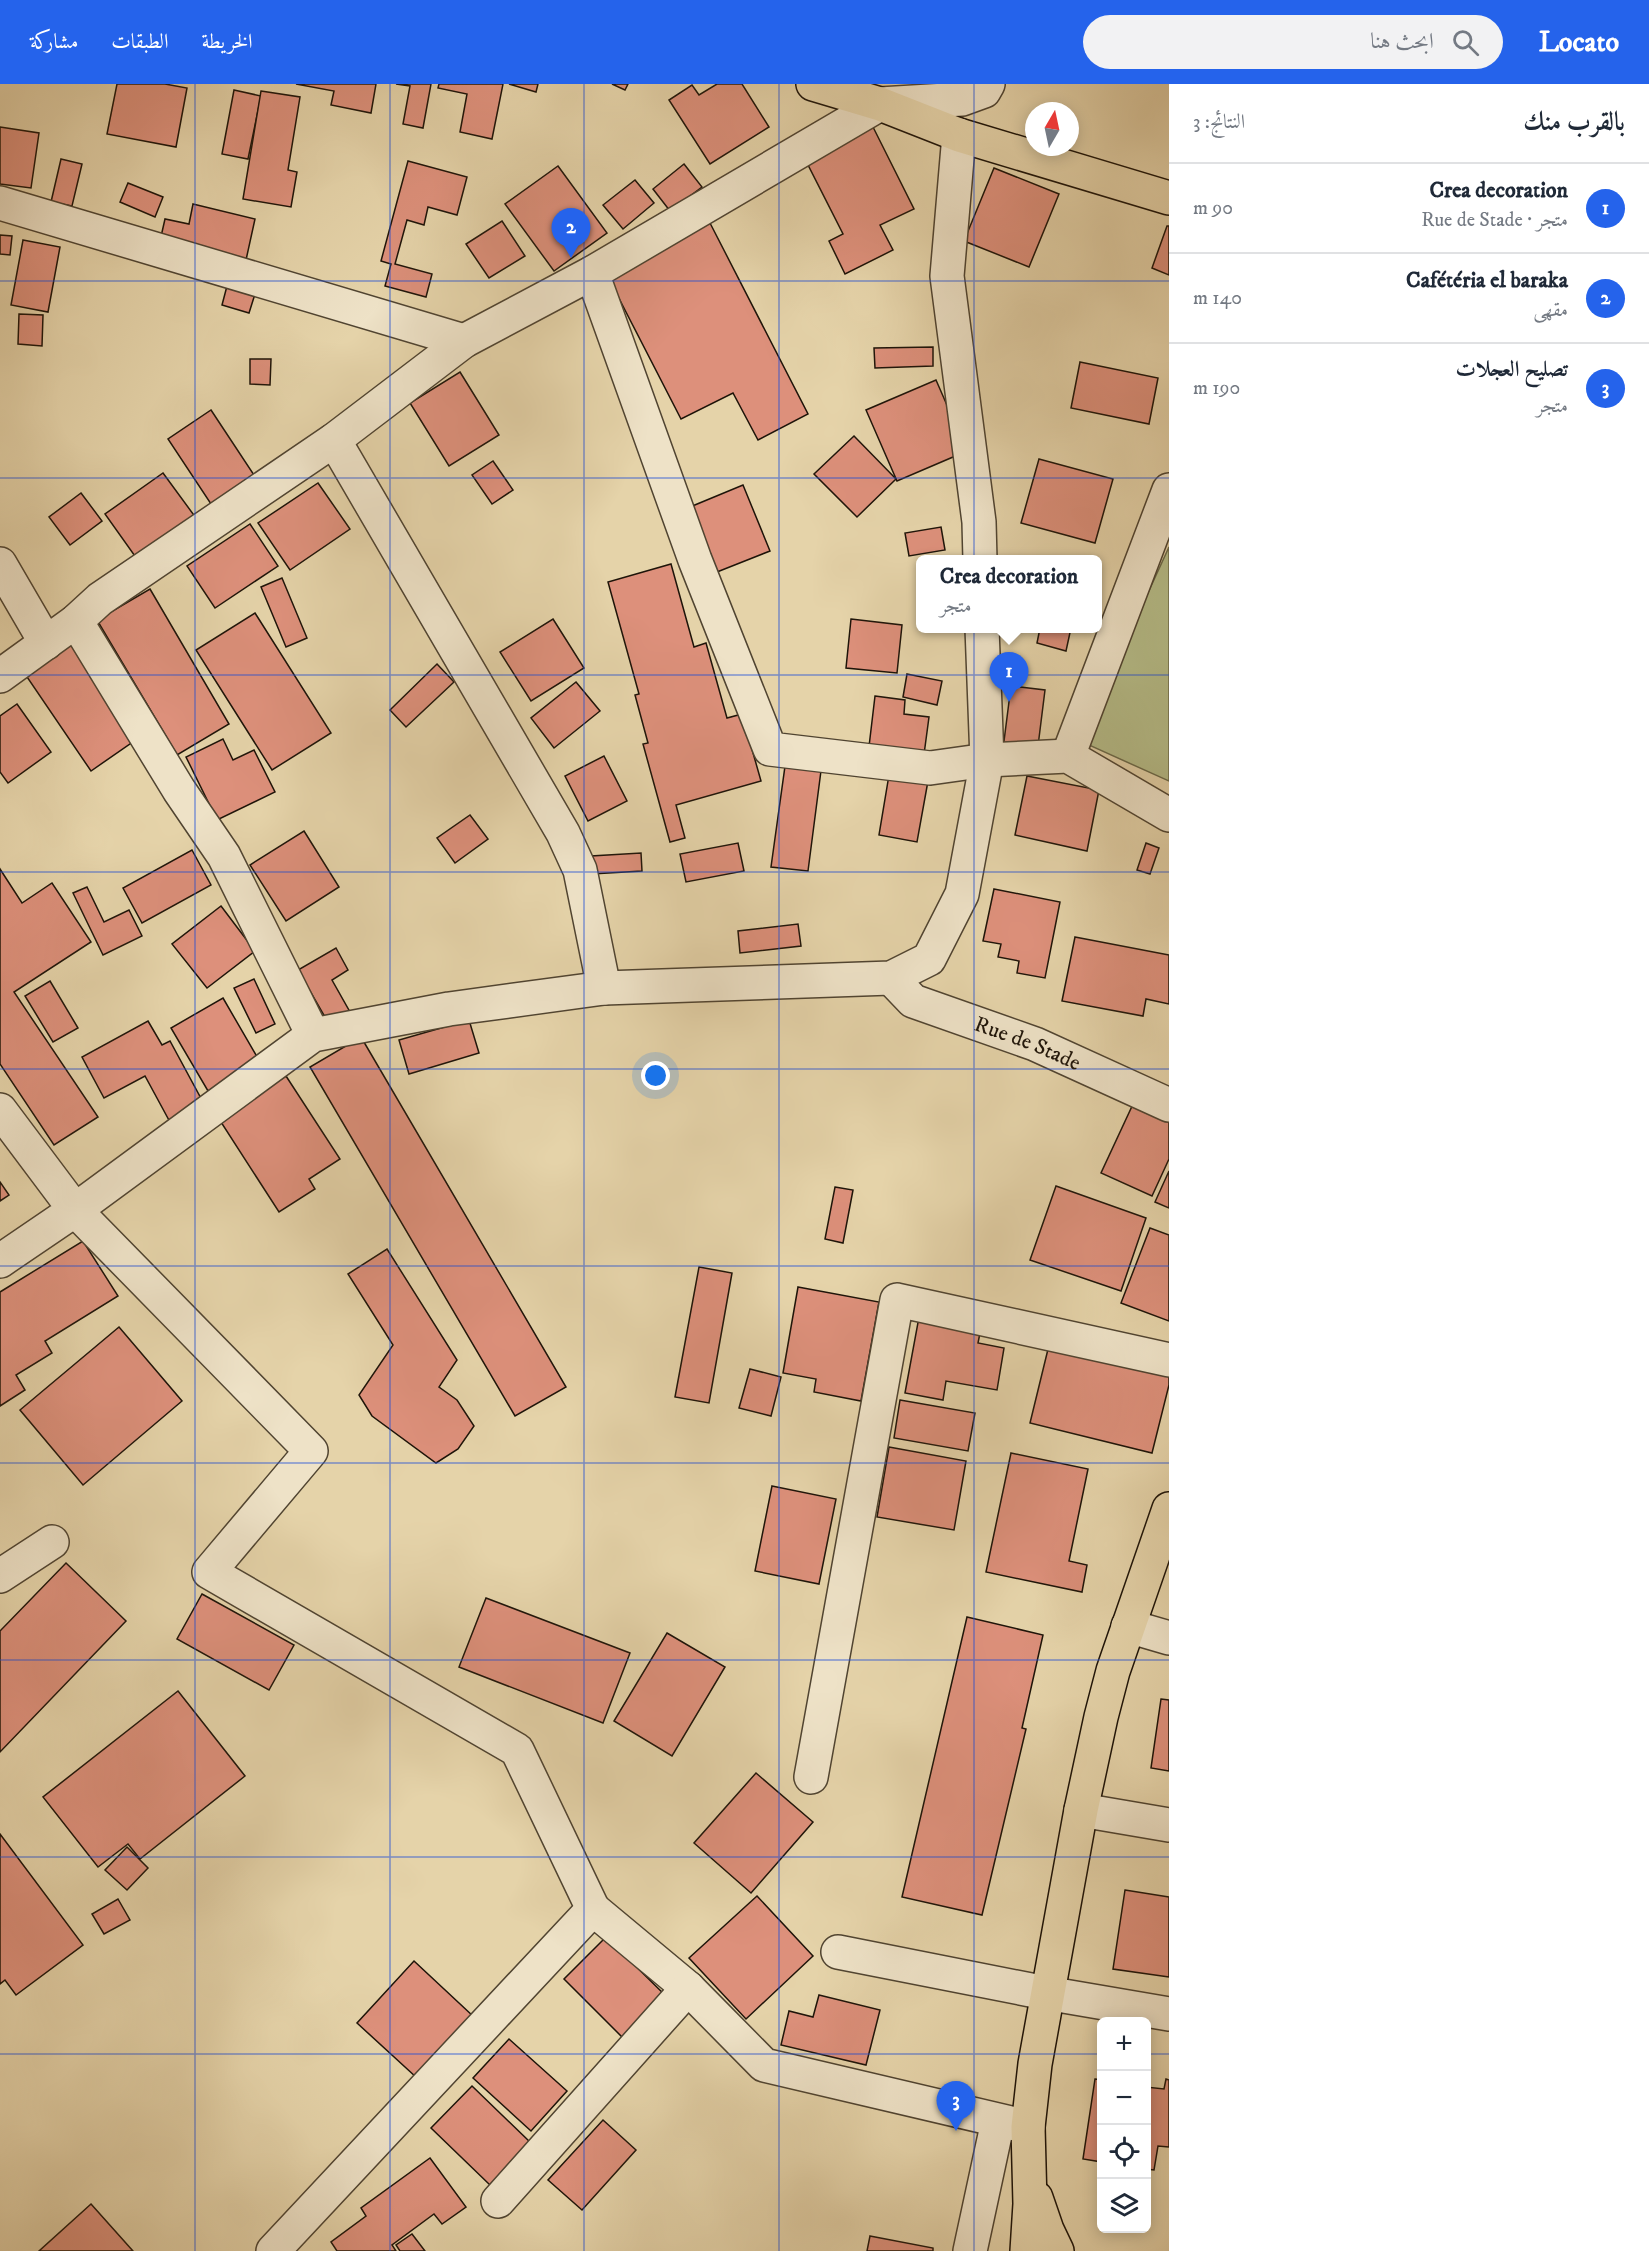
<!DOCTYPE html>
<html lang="ar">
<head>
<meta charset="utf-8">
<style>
	:root { --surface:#fff; --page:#f2f2f3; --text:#1f2937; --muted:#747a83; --line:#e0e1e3; --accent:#2563eb }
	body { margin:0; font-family:"IM FELL DW Pica",Amiri,serif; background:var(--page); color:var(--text); direction:rtl }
	.controls { position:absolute; right:18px; bottom:18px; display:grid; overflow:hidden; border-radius:9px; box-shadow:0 3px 15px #0003 }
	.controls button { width:54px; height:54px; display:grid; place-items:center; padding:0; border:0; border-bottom:2px solid var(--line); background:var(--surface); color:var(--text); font:30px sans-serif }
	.compass { position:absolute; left:1025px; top:18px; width:54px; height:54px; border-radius:50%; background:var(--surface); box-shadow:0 3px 15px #0003; rotate:9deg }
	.you { position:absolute; left:656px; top:992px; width:21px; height:21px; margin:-15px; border:4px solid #fff; border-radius:50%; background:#1a73e8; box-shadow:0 0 0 9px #1a73e833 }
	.badge { display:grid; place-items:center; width:39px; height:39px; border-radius:50%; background:var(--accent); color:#fff; font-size:20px; font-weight:700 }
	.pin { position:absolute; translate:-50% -50px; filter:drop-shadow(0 2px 3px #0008) }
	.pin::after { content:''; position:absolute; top:32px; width:21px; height:18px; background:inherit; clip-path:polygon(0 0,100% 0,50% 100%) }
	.popup { position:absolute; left:916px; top:471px; width:186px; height:78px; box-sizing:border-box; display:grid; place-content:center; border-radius:9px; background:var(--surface); filter:drop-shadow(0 2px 4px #0005); font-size:20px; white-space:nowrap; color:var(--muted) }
	.popup b { font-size:22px; color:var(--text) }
	.popup::after { content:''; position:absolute; left:50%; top:100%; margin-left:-12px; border:12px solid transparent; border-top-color:var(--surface) }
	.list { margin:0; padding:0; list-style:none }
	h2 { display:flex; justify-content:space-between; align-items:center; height:78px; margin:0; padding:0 24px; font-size:26px }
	h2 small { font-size:20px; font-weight:400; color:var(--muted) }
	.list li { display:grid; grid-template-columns:39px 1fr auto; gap:18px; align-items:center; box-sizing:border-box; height:90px; padding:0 24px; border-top:2px solid var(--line) }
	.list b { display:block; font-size:22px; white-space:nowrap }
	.list p { margin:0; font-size:20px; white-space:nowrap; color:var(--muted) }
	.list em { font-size:20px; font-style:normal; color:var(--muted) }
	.icon { flex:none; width:33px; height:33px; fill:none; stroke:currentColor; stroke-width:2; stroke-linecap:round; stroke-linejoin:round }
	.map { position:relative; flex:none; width:1169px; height:2167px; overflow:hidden; direction:ltr }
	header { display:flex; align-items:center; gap:36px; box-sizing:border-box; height:84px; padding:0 30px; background:var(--accent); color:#fff }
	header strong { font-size:28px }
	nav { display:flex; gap:33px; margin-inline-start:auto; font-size:21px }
	.search { width:420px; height:54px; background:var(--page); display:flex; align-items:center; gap:15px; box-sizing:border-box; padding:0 21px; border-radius:33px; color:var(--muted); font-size:22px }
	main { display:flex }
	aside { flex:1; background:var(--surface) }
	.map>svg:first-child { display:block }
</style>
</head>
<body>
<header>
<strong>Locato</strong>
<div class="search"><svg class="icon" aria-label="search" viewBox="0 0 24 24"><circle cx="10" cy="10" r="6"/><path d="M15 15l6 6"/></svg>ابحث هنا</div>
<nav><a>الخريطة</a><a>الطبقات</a><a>مشاركة</a></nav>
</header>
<main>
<aside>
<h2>بالقرب منك<small>النتائج: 3</small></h2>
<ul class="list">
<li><span class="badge">1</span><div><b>Crea decoration</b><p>متجر · Rue de Stade</p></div><em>90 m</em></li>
<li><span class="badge">2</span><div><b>Cafétéria el baraka</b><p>مقهى</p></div><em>140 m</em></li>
<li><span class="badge">3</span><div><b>تصليح العجلات</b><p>متجر</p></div><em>190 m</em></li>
</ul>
</aside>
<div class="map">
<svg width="1169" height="2167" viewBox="0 0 1169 2167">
	<rect width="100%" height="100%" fill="#e5d3a9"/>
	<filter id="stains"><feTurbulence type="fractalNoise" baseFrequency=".00333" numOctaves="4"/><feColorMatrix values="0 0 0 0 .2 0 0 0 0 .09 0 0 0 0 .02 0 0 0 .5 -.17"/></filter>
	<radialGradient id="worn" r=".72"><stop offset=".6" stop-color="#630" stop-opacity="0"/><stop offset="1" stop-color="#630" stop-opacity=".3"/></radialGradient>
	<polygon fill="#b5bc88" stroke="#6a6848" stroke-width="1.5" points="1169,463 1169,697 1080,657"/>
	<g fill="#dd907b" stroke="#1e1409" stroke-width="1.5">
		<polygon points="117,0 165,0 187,4 176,63 107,50"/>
		<polygon points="296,0 376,0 371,29 331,21 334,7"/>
		<polygon points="396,0 431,0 423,44 403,40 410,2"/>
		<polygon points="439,0 503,0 492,55 460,48 467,10 438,4"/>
		<polygon points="509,0 538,0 536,8"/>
		<polygon points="612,0 628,0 625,6"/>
		<polygon points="717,0 742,0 769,43 710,80 669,16 692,1 699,11"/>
		<polygon points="234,6 261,12 248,75 222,70"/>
		<polygon points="261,7 300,13 288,86 297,88 291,123 243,115"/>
		<polygon points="872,41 914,125 880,141 893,166 845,190 829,157 843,150 803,71"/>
		<polygon points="0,43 39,49 31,104 0,100"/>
		<polygon points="61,75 82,80 72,122 51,118"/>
		<polygon points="408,77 467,93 457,131 428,123 424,141 407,136 395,180 432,190 426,213 385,202 391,180 381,177"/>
		<polygon points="684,80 702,103 670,127 653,105"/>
		<polygon points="558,82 607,149 554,187 505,120"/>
		<polygon points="994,84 1059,110 1029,183 964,157"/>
		<polygon points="635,96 654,119 623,145 603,121"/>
		<polygon points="128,99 163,113 155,133 120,118"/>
		<polygon points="193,120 255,135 246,176 160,157 165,135 189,140"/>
		<polygon points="502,137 525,172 489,194 466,160"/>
		<polygon points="710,139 808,330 758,356 733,309 681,335 607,191"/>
		<polygon points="1167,142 1169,142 1169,191 1152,184"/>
		<polygon points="0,151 12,152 10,171 0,170"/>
		<polygon points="23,156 60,163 48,228 11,221"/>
		<polygon points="227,202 255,210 249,229 222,221"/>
		<polygon points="19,230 43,231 42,262 18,260"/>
		<polygon points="933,263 933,282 875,284 874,264"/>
		<polygon points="250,275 271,275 270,301 250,300"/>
		<polygon points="1080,278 1158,294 1149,340 1071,324"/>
		<polygon points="460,288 499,351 449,382 410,319"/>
		<polygon points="936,296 967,367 897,397 866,326"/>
		<polygon points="211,326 254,391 211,420 168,355"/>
		<polygon points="854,352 896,395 857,433 814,390"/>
		<polygon points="1039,375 1113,395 1095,459 1021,439"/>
		<polygon points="493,377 513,406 492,420 472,391"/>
		<polygon points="163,389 196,434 137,475 105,430"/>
		<polygon points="318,399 350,445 290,486 258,439"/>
		<polygon points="743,401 770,467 717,488 690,423"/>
		<polygon points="81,409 102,437 70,461 49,433"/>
		<polygon points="250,440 278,482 215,524 187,482"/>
		<polygon points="941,443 945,466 909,472 905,449"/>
		<polygon points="671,480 694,563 706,559 727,634 742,630 761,697 676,721 685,754 670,758 643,660 648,659 635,611 639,610 608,498"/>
		<polygon points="282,494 307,554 286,563 261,503"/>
		<polygon points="150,505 229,640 177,671 97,536"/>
		<polygon points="255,529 331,649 272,686 196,566"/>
		<polygon points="553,535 584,584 531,617 500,568"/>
		<polygon points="851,535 902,541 897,589 846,584"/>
		<polygon points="1040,544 1071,544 1066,567 1037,559"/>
		<polygon points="71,559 137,655 91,687 25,590"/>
		<polygon points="437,580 454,598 406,643 390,626"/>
		<polygon points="907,590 942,597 937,621 903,613"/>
		<polygon points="576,598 600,627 554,664 531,634"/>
		<polygon points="1011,602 1045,606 1037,670 1003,665"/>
		<polygon points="875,612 905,616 904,630 929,633 923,678 868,671"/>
		<polygon points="17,620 51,668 8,699 0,688 0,632"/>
		<polygon points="223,655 233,676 254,666 275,708 217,736 186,673"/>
		<polygon points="604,672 627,717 588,737 565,692"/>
		<polygon points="786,675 822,679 808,787 771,783"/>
		<polygon points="889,691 928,697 917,758 879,751"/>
		<polygon points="1027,692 1099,706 1087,767 1015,751"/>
		<polygon points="470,731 488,755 455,779 437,754"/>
		<polygon points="304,747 339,803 286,837 250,781"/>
		<polygon points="738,759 744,787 686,798 680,770"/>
		<polygon points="1146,759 1159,764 1150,790 1137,786"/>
		<polygon points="192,766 211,801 142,839 123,804"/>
		<polygon points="641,769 642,787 592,790 591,772"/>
		<polygon points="0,785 22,819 52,799 91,858 14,908 98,1033 54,1061 0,980"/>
		<polygon points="87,803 104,838 129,826 142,852 103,871 73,809"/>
		<polygon points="994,805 1060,818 1045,894 1017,889 1019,877 998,873 1001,860 983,857"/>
		<polygon points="221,822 255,867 207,904 172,860"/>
		<polygon points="798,840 801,862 740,869 738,847"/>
		<polygon points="1075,853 1169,871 1169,920 1146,915 1143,932 1062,917"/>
		<polygon points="336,864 348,886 332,896 350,928 329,940 298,886"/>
		<polygon points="254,895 275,940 256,949 234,904"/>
		<polygon points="50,897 78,944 53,958 25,912"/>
		<polygon points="223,914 260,978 208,1007 171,944"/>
		<polygon points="469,936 479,969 409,990 399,956"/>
		<polygon points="148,937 162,961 170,957 204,1020 170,1038 145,992 104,1014 82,973"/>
		<polygon points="361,953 566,1303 515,1332 310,983"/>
		<polygon points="286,992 340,1075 309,1095 315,1105 279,1128 219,1035"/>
		<polygon points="1134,1018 1169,1033 1169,1075 1152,1112 1101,1089"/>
		<polygon points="1169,1087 1169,1124 1155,1118"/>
		<polygon points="0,1098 9,1111 0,1117"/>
		<polygon points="1056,1102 1146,1134 1121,1207 1030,1176"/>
		<polygon points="835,1103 853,1106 843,1159 825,1155"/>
		<polygon points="1150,1144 1169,1151 1169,1237 1121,1219"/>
		<polygon points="83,1157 118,1212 45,1257 52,1269 16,1291 25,1306 0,1322 0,1208"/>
		<polygon points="387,1165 457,1276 439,1303 457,1316 474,1342 458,1365 436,1379 372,1332 359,1311 393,1261 348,1190"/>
		<polygon points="699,1183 732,1189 709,1319 675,1313"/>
		<polygon points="798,1203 879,1218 861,1317 814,1308 816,1295 783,1289"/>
		<polygon points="919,1233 981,1244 978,1259 1004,1264 997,1306 946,1297 943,1316 905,1309"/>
		<polygon points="119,1243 182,1317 83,1401 20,1326"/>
		<polygon points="1050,1257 1169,1286 1169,1301 1152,1369 1030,1339"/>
		<polygon points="750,1285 781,1293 771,1332 739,1324"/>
		<polygon points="900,1316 975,1329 968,1367 894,1354"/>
		<polygon points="889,1363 966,1377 954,1446 877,1433"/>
		<polygon points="1011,1369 1088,1385 1069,1477 1087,1481 1082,1508 986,1488"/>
		<polygon points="772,1402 836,1415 819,1500 755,1487"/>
		<polygon points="66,1479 126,1537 0,1668 0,1547"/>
		<polygon points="202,1510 294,1561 269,1606 177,1555"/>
		<polygon points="486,1514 630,1569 603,1639 459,1583"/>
		<polygon points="967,1533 1043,1551 1022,1644 1026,1645 982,1831 902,1813"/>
		<polygon points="667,1549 725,1583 672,1672 614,1637"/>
		<polygon points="178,1607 245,1692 140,1775 128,1760 98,1783 43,1713"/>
		<polygon points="1161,1615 1169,1616 1169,1687 1151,1684"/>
		<polygon points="756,1689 813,1738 751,1809 694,1759"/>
		<polygon points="0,1750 83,1861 16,1911 5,1896 0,1900"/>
		<polygon points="127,1763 148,1784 127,1806 105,1786"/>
		<polygon points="1125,1806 1169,1813 1169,1893 1113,1885"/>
		<polygon points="757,1812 813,1872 746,1935 689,1874"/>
		<polygon points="118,1815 130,1836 104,1850 92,1830"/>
		<polygon points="606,1853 671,1917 628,1959 564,1895"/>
		<polygon points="414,1877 474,1933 417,1994 357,1939"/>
		<polygon points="819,1911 880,1926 866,1981 781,1961 789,1927 813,1933"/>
		<polygon points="509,1955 567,2007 531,2047 473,1994"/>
		<polygon points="1095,1995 1102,1996 1102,2078 1083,2075"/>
		<polygon points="1166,1995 1169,1996 1169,2063 1158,2062 1154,2086 1146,2085 1146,2003 1164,2005"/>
		<polygon points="472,2002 531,2059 490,2101 431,2044"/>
		<polygon points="603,2036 636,2066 582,2126 548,2096"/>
		<polygon points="430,2074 466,2123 442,2140 434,2130 392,2161 396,2167 337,2167 331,2158 366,2132 361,2124"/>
		<polygon points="91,2120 133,2167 39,2167"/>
		<polygon points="412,2150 425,2167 400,2167 396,2161"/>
		<polygon points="870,2152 933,2164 933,2167 867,2167"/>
	</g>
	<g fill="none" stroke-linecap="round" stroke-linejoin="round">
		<g stroke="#504431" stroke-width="36">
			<g id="minor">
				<polyline points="959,51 947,192 979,438 980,476"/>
				<polyline points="0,119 464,257"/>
				<polyline points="592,189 695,476 770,665 930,684 987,676 1068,672 1169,731"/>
				<polyline points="334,356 563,749 580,786 604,904"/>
				<polyline points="0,480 46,559"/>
				<polyline points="76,537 179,706 224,772 313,951"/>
				<polyline points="0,592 76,537 100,515 334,356 464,257 592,189 880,20 962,15 984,7 988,0"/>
				<polyline points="1068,672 1169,406"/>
				<path id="s1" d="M891,894L913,917L1035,960L1169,1021"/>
				<polyline points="0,1026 75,1126 0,1177"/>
				<polyline points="0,1492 52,1458"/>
				<polyline points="1128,1542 1169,1554"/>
				<polyline points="811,1693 897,1216 1169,1276"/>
				<polyline points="1081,1726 1169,1741"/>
				<polyline points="593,1825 688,1904 764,1981 1028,2043"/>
				<polyline points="838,1868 1046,1909 1169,1930"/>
				<polyline points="498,2117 688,1904"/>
				<polyline points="273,2167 593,1825 517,1666 209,1488 311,1367 75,1126 313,951 449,925 604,904 891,894 929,875 962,810 987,676 982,544"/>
				<polyline points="970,2167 998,2037"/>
			</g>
		</g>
		<g stroke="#1e1409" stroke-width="36">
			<g id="major">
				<polyline points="813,0 880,20 959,51 1169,114"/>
				<polyline points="1036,2114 1047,2146 1057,2167"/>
				<polyline points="1027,2167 1030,2120 1028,2043 1035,1980 1081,1726 1101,1633 1113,1587 1169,1425"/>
			</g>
		</g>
		<use href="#minor" stroke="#eee2c7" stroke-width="33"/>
		<use href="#major" stroke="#e5d3a9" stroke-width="33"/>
	</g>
	<path fill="none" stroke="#1d4ed8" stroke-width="1.5" stroke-opacity="0.55" d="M195,0V2167M390,0V2167M584,0V2167M779,0V2167M974,0V2167M0,197H1169M0,394H1169M0,591H1169M0,788H1169M0,985H1169M0,1182H1169M0,1379H1169M0,1576H1169M0,1773H1169M0,1970H1102M1146,1970H1169"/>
	<g text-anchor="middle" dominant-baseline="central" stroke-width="4.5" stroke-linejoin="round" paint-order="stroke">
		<g font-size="22" fill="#1e1409" stroke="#eee2c7">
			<text stroke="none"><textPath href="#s1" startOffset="154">Rue de Stade</textPath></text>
		</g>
	</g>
	<rect width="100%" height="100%" filter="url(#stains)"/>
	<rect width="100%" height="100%" fill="url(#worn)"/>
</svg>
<div class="controls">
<button>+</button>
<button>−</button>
<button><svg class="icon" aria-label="locate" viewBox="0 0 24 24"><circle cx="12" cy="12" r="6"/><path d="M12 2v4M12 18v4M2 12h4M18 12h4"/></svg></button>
<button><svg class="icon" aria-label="layers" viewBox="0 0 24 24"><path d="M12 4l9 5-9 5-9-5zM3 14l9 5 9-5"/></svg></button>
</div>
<svg class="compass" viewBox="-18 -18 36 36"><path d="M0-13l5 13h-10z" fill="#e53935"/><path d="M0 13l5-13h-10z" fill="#747a83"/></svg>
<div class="you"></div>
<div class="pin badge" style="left:1009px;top:618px">1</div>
<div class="popup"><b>Crea decoration</b>متجر</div>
<div class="pin badge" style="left:571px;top:174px">2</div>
<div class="pin badge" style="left:956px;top:2047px">3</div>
</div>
</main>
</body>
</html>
